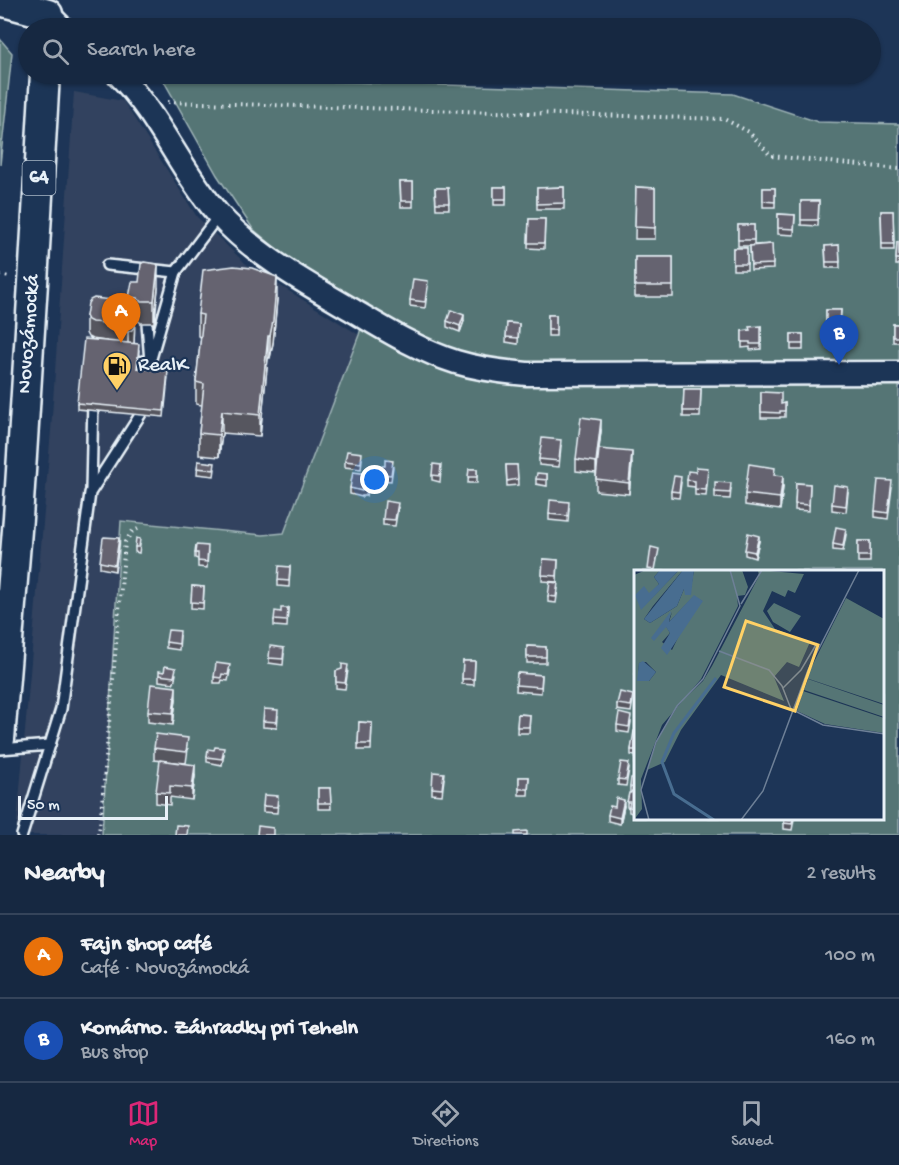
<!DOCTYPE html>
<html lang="en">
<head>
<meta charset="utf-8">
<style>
	:root { --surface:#162841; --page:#23344c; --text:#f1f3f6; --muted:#9ea6b1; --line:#35445a; --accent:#db2777 }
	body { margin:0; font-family:"Gochi Hand",sans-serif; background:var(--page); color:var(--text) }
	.scale { position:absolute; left:18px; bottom:15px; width:150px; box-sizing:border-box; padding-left:6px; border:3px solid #e8f1f8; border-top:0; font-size:16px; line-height:21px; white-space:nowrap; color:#e8f1f8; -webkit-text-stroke:4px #1d3557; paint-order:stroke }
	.you { position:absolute; left:375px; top:480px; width:21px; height:21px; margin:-15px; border:4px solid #fff; border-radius:50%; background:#1a73e8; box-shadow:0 0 0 9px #1a73e833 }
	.badge { display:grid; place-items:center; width:39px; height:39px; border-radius:50%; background:var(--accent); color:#fff; font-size:20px; font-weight:700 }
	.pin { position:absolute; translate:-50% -50px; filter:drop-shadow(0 2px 3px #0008) }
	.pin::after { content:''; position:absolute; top:32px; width:21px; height:18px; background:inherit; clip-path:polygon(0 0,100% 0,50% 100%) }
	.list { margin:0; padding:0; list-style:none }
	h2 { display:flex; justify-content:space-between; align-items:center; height:78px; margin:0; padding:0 24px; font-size:26px }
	h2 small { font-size:20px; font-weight:400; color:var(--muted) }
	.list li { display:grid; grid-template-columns:39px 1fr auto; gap:18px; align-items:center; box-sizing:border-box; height:84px; padding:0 24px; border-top:2px solid var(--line) }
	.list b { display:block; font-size:22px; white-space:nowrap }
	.list p { margin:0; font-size:20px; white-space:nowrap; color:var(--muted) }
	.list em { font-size:20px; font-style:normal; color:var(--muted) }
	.icon { flex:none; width:33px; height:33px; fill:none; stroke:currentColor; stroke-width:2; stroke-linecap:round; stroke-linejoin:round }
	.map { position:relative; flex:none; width:899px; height:835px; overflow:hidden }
	.search { position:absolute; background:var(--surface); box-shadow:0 2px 4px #0004; left:18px; right:18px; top:18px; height:66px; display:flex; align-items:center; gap:15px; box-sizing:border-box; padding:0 21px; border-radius:33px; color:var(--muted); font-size:22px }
	.sheet { height:246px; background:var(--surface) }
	nav { display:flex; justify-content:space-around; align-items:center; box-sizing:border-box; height:84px; border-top:2px solid var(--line); background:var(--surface); font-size:16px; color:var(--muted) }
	nav a { display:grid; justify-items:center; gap:3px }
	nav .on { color:var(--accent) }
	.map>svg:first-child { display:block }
</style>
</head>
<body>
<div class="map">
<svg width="899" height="835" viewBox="0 0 899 835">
	<rect width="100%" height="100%" fill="#1d3557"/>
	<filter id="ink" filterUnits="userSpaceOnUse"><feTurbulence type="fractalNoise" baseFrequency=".0167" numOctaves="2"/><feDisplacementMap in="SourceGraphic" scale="12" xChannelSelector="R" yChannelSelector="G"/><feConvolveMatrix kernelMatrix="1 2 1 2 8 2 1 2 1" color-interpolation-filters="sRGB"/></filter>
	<g filter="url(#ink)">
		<polygon fill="#33435e" points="74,92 123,101 197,217 246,264 359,335 284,533 263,535 121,521 102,835 16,835 51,431"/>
		<g fill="#557575" stroke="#9eb3b6" stroke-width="1.5" fill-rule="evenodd">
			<polygon points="0,39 12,53 0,165"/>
			<path d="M161,76L733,94L818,122L899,124V835H102L121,521L263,535L284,533L359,335L368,304L304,272L253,229L217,175ZM635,571H882V818H635Z"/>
		</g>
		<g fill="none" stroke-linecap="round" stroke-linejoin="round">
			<g stroke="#e8f1f8" stroke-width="14">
				<g id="service">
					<polyline points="107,265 176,272"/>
					<polyline points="129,361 150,362 147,323"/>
					<polyline points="147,380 150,362 176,272 219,215"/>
					<polyline points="91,490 93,399"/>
					<polyline points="0,749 50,745"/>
					<polyline points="22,835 61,709 90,493 144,409 144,406"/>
				</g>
			</g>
			<g stroke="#e8f1f8" stroke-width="27">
				<g id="tertiary">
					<polyline points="48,14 62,28"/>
					<path d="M118,74C159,115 180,170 218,214C256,256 306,283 354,311C386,330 420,351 456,362C479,369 503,372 527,374L899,373"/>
				</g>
			</g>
			<g stroke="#e8f1f8" stroke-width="33">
				<g id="primary">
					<polyline points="0,1 48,14"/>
					<polyline points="0,739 18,518 33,283 45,74"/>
				</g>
			</g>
			<g stroke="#e8f1f8" stroke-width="4" stroke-dasharray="1.5 4.5" stroke-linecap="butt">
				<polyline points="168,102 724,119 749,132 771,156 899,169"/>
				<polyline points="0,275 9,277"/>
				<polyline points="98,835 100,826 125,542 132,532 138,529"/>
			</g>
			<use href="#service" stroke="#1d3557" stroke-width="9"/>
			<use href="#tertiary" stroke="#1d3557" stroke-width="22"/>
			<use href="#primary" stroke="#1d3557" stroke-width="28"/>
		</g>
		<g fill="#57565f" stroke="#e8f1f8" stroke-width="1.5">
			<polygon points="400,182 413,182 413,207 401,207"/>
			<rect x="494" y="187" width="12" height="18"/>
			<polygon points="564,187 564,209 537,209 537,188"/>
			<polygon points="636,187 655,188 655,239 635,239"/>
			<polygon points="435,188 448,188 449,209 436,209"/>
			<rect x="763" y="188" width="12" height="19"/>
			<polygon points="801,201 819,201 818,226 801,225"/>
			<polygon points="881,211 893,211 894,250 882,250"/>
			<polygon points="778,214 795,215 794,235 778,234"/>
			<polygon points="529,219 545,219 544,249 528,248"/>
			<polygon points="738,225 754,225 754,245 772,244 773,269 751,270 750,246 738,246"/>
			<polygon points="897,242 899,242 899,265 896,265"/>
			<polygon points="839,245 840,268 826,268 825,246"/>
			<rect x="733" y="248" width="14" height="22"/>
			<rect x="635" y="257" width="38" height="40"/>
			<polygon points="428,287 425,308 410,306 410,300"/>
			<polygon points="158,288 155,322 154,323 141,323 137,320 135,319 134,344 139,350 138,369 168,377 164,417 77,409 77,403 106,341 92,339 88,337 86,333 86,316 129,302 129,297"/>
			<polygon points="277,299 273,343 270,358 268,358 260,436 222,433 219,457 199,455 199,433 202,405 196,404 196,382 201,337 198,336 198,314"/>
			<polygon points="826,310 841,310 840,328 826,328"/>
			<rect x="548" y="315" width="8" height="21"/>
			<polygon points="447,321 464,321 460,332 447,327"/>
			<polygon points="507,323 519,324 518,344 506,342"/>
			<rect x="893" y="324" width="6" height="18"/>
			<polygon points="761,326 761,349 750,350 750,347 742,348 742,331 750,330"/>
			<polygon points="839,330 840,347 827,348 826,331"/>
			<rect x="843" y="330" width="8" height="17"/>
			<rect x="791" y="334" width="12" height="16"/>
			<polygon points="684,389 701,389 700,417 683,417"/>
			<polygon points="761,392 781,404 785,403 785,417 780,417 780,418 761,418"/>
			<polygon points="601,431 599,449 632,464 629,494 596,491 596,473 576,471 576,459"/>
			<polygon points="561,446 559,467 539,465 539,459"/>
			<polygon points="362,459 361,469 345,467 345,461"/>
			<polygon points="198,461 215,469 214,476 197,474"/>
			<polygon points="506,465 517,465 518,485 507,486"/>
			<polygon points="385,466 393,467 391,481 381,480 381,474"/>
			<polygon points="469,469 477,469 477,483 468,483"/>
			<polygon points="441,471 440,482 432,480 432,475"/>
			<polygon points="547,474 547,486 536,484 536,479"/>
			<polygon points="708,474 706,496 695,495 695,487 687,486 687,480"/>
			<polygon points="368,480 366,496 362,496 362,497 350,494 350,488"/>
			<polygon points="681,483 679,498 671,497 671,491"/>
			<polygon points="796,483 810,484 809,511 795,510"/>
			<polygon points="783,487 780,510 745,505 745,494"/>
			<polygon points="892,487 888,519 875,517 875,511"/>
			<polygon points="731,489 730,499 715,498 715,492"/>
			<polygon points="848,493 846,512 832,510 832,504"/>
			<polygon points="398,508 395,526 383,525 383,519"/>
			<polygon points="569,508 568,522 549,520 549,514"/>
			<polygon points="846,535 843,551 833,550 833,544"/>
			<polygon points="759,541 755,558 745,555 745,550"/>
			<rect x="858" y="541" width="12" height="21"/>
			<polygon points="119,544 115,571 100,568 100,562"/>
			<polygon points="140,545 139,553 135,552 135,547"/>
			<polygon points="208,552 207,568 198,567 198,559 195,558 195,553"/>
			<polygon points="543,559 558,560 557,582 542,581"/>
			<polygon points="290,567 289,587 278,586 278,580"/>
			<polygon points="192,586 204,587 203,609 191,608"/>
			<polygon points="558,589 556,603 548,602 548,596"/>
			<polygon points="288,608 287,627 274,626 274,620"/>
			<polygon points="180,636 179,650 166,648 166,642"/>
			<polygon points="527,646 546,647 546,663 527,663"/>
			<polygon points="284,654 283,665 269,663 269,658"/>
			<polygon points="463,661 475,661 474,685 462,684"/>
			<polygon points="348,670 345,689 336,688 336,671"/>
			<polygon points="230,671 228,681 222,680 221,683 214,683 214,677"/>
			<polygon points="164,672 176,674 174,683 159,681 159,675"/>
			<polygon points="517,673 542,675 541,693 516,691"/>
			<polygon points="176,699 173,725 148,722 148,711"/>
			<polygon points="633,701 631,712 617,710 617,704"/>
			<polygon points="518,714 530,715 529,733 517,733"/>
			<polygon points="278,716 277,728 263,727 263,721"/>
			<polygon points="359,722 372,723 371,750 358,750"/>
			<polygon points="631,722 629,733 617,731 617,725"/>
			<polygon points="635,731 635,756 631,755 631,750"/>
			<polygon points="154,748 188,749 186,763 154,760"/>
			<polygon points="224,754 222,765 207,762 207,757"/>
			<polygon points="629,769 626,786 618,785 618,779"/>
			<polygon points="195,776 192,800 170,797 170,805 156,803 156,792"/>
			<polygon points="519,777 529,777 528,795 519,795"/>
			<polygon points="635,778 635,814 629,812 629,808 627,807 627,802 632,793 630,793 630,787"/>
			<polygon points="444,779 442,795 432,794 432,788"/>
			<polygon points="318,788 330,788 331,809 318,809"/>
			<polygon points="278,802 277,813 263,812 263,806"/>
			<polygon points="624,806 620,824 608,821 608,815 615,807"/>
			<polygon points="794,819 792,830 784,829 784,823"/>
		</g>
		<g fill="#47464e" stroke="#e8f1f8" stroke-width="1.5">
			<polygon points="158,266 158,288 154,323 154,301"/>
			<polygon points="277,277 277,299 273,343 270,358 270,336"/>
			<polygon points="135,313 134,344 128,349 128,332"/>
			<polygon points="464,315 464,321 460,332 460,326"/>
			<polygon points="268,336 268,358 260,436 260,415"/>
			<polygon points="222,411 222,433 219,457 219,435"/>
			<polygon points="601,420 601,431 596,473 596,462"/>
			<polygon points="632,452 632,464 629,494 629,483"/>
			<polygon points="783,476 783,487 780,510 780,498"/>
			<polygon points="759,536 759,541 755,558 755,552"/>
			<polygon points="119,538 119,544 115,571 115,565"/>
			<polygon points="176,687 176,699 173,725 173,713"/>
			<polygon points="195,765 195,776 192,800 192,788"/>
			<polygon points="624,800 624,806 620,824 620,818"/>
		</g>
		<g fill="#65646f" stroke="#e8f1f8" stroke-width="1.5">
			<polygon points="400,182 413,182 413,201 401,201"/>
			<rect x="494" y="187" width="12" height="12"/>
			<polygon points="564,187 564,203 537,204 537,188"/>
			<polygon points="636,187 655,188 655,228 635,227"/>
			<polygon points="435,188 448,188 449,203 436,203"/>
			<polygon points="763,188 775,188 775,202 763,201"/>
			<polygon points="801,201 819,201 818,220 801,220"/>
			<polygon points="881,211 893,211 894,244 882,244"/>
			<polygon points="778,214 795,215 794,229 778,228"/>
			<polygon points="529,219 545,219 544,243 528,243"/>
			<rect x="738" y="225" width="16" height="15"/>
			<polygon points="897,242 899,242 899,259 896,259"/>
			<polygon points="772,244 773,264 751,265 750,246"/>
			<polygon points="839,245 840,262 826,262 825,246"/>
			<rect x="733" y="248" width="14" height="16"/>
			<rect x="635" y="257" width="38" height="29"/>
			<polygon points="144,262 157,264 158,266 154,301 141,301 137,298 129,297 132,282 139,282 141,264"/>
			<polygon points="234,266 252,268 277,277 273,321 270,336 268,336 260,415 222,411 219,435 199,433 204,384 196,382 203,315 198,314 203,270"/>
			<polygon points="413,279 428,281 425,302 410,300"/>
			<polygon points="94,298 130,302 130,308 133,309 135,313 134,327 132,330 128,332 111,330 107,327 106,323 92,322 88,320 86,316 88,303 90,300"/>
			<polygon points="451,310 464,315 460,326 447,321"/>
			<polygon points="826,310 841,310 840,322 826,322"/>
			<rect x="548" y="315" width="8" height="15"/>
			<polygon points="507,323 519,324 518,338 506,337"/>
			<rect x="893" y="324" width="6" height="13"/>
			<polygon points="761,326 761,344 750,344 750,342 742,342 742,331 750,330 749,327"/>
			<polygon points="839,330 840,341 827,342 826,331"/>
			<rect x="843" y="330" width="8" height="11"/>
			<rect x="791" y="334" width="12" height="10"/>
			<polygon points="84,339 139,344 137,368 168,371 164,411 77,403"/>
			<polygon points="684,389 701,389 700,411 683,411"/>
			<polygon points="761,392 781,393 781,404 785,403 785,411 780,411 780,413 761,412"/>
			<polygon points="581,417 601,420 596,462 576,459"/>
			<polygon points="542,438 561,440 559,461 539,459"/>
			<polygon points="599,449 632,452 629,483 596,479"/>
			<polygon points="347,451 362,453 361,463 345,461"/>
			<polygon points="385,460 393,461 391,475 381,474 382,466 385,466"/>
			<polygon points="198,461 215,463 214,470 197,468"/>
			<polygon points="433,464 441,465 440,476 432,475"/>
			<polygon points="749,464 775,468 774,475 783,476 780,498 745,494"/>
			<polygon points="506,465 517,465 518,479 507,481"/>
			<polygon points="696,467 708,468 706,490 695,489 695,481 687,480 688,471 696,472"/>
			<polygon points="469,469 477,469 477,477 468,477"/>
			<polygon points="353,472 368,474 366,490 362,490 362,491 350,488"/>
			<polygon points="537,473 547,474 547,480 536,479"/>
			<polygon points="674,476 681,477 679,492 671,491"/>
			<polygon points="878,480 892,481 888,513 875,511"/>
			<polygon points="715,482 731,483 730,493 715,492"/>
			<polygon points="796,483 810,484 809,505 795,504"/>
			<polygon points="834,485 848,487 846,506 832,504"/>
			<polygon points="550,500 569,502 568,516 549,514"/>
			<polygon points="385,501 398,503 395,520 383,519"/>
			<polygon points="836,527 846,529 843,546 833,544"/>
			<polygon points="748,533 759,536 755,552 745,550"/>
			<polygon points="104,537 119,538 115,565 100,562 103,538"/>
			<polygon points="136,538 140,539 139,547 135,547"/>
			<rect x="858" y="541" width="12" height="15"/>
			<polygon points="196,545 208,546 207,562 198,561 198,553 195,553"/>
			<polygon points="651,547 659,549 655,570 648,569"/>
			<polygon points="543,559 558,560 557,576 542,575"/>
			<polygon points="279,566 290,567 289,581 278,580"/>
			<polygon points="550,582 558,583 556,597 548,596"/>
			<polygon points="192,586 204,587 203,603 191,602"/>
			<polygon points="281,608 288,608 287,621 274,620 275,611 281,612"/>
			<polygon points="168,630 180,631 179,644 166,642"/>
			<polygon points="270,646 284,648 283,659 269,658"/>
			<polygon points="527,646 546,647 546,657 527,657"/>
			<polygon points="463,661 475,661 474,679 462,679"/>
			<polygon points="216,663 230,665 228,675 222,674 221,678 214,677"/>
			<polygon points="342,664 348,665 345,683 336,682 336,671 342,669"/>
			<polygon points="165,666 176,668 174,677 159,675 159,671 164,672"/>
			<polygon points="517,673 542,675 541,687 516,685"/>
			<polygon points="151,684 176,687 173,713 148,711"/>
			<polygon points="620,692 633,695 631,706 617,704"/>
			<polygon points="264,709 278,710 277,722 263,721"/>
			<polygon points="619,713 631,716 629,727 617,725"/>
			<polygon points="518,714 530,715 529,727 517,727"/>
			<polygon points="359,722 372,723 371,744 358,744"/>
			<polygon points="634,731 635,731 635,750 631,750"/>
			<polygon points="156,734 188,738 186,752 154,748"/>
			<polygon points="215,747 224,748 222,759 207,757 208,749 214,750"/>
			<polygon points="160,760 195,765 192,788 170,786 170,793 156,792"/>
			<polygon points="621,762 629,763 626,780 618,779"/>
			<polygon points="433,772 444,773 442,789 432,788"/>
			<polygon points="519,777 529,777 528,789 519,789"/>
			<polygon points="631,778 635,778 635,788 630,787"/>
			<polygon points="318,788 330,788 331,803 318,803"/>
			<polygon points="632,791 635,792 635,808 629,807 630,802 627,802 629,793 631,793"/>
			<polygon points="264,795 278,796 277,807 263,806"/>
			<polygon points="616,798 624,800 620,818 608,815 610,806 615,807"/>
			<polygon points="785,819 793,819 792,824 784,823"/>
			<polygon points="176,825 188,826 187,835 175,835"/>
			<polygon points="258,826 273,828 273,835 257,835"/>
			<polygon points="527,831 527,835 515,835 515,832"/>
		</g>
	</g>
	<defs>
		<g id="fuel-pin" transform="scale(1.5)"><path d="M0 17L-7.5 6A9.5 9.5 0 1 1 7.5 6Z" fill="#ffd166" stroke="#1d3557"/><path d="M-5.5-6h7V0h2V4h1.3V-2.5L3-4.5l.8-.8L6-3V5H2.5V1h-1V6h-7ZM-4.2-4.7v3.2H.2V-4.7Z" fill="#111"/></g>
	</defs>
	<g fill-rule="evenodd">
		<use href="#fuel-pin" x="117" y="366"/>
	</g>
	<g text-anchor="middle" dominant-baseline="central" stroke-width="4.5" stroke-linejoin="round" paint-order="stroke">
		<rect fill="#1d3557" stroke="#abb9c8" stroke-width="1.5" x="22.5" y="161" width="33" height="34" rx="4.5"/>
		<g font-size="20" font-weight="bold" fill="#e8f1f8">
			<text x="39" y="178">64</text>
		</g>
		<g font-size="21" fill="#e8f1f8" stroke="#1d3557">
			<text transform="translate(30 334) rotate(-86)">Novozámocká</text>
		</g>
		<g font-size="21" fill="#e8f1f8" stroke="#1d3557" text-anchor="start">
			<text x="138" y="366">RealK</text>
		</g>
	</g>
	<g transform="translate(634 570)">
		<rect width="250" height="250" fill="#1d3557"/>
		<path d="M12,0H26L20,7L25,14L7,39L45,0H49L19,36L10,49L16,53L43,36L50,19L57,18L60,0H108L114,17L111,25L103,26L104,36L67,109L28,155L7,209L8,239L0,250V5ZM60,26L68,31L52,51L38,80L28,72L36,63L32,56L38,42L35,52ZM12,92L22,102L15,111H4L5,93ZM124,0L170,4L161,23L154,20L151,27L138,21L129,41L141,59L176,72L165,97L153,92L140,107L150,131L87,105L47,160L31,192L13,200L23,171L45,134L69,111L78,96L125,6ZM212,28L250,49V134L172,108ZM140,33L167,46L156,62L139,52L133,41ZM174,109L250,135V147L170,120ZM169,121L250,148V163L191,154L163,141Z" fill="#557575" fill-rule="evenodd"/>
		<path d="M26,0H45L7,40L1,25L10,16L15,23L25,14L20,7ZM49,0H60L57,25H51L50,19L43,36L16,53L10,49ZM60,25L69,31L33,85L27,78L36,63L32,57L20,71L17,68L37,41L35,52ZM9,91L22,102L15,111H3L5,93Z" fill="#486d90"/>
		<path fill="none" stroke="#486d90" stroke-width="3" d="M80,250L40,224L28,192L40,163L82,108"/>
		<path fill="none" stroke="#6e8097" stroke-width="1.5" d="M107,34L128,0M85,81L135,100L148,116L157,139M149,118L167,100L183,73M157,139L189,155L251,164M15,250L7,220L22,172L43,136L69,109L106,36L96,0M107,250L129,221L174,100L225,0"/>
		<path fill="#ffd166" fill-opacity="0.15" stroke="#ffd166" stroke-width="3" d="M112,51L184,75L161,141L90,117Z"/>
		<rect width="250" height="250" fill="none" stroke="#e8f1f8" stroke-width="3"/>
	</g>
</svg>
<div class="scale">50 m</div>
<div class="you"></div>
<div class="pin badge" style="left:121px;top:343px;background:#e8710a">A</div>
<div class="pin badge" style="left:839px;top:365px;background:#1a4fb4">B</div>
<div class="search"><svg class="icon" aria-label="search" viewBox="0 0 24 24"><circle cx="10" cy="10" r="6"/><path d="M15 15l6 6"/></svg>Search here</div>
</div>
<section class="sheet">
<h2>Nearby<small>2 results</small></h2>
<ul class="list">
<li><span class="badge" style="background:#e8710a">A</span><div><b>Fajn shop café</b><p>Café · Novozámocká</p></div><em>100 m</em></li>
<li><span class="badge" style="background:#1a4fb4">B</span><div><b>Komárno. Záhradky pri Teheln</b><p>Bus stop</p></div><em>160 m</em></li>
</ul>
</section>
<nav>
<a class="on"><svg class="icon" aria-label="map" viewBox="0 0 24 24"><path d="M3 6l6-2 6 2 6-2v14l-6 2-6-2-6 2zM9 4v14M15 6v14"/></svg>Map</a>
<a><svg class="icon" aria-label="directions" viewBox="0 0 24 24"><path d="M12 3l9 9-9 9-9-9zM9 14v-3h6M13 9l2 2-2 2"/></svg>Directions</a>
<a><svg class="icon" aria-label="saved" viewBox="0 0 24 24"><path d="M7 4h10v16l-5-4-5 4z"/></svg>Saved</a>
</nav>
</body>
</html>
